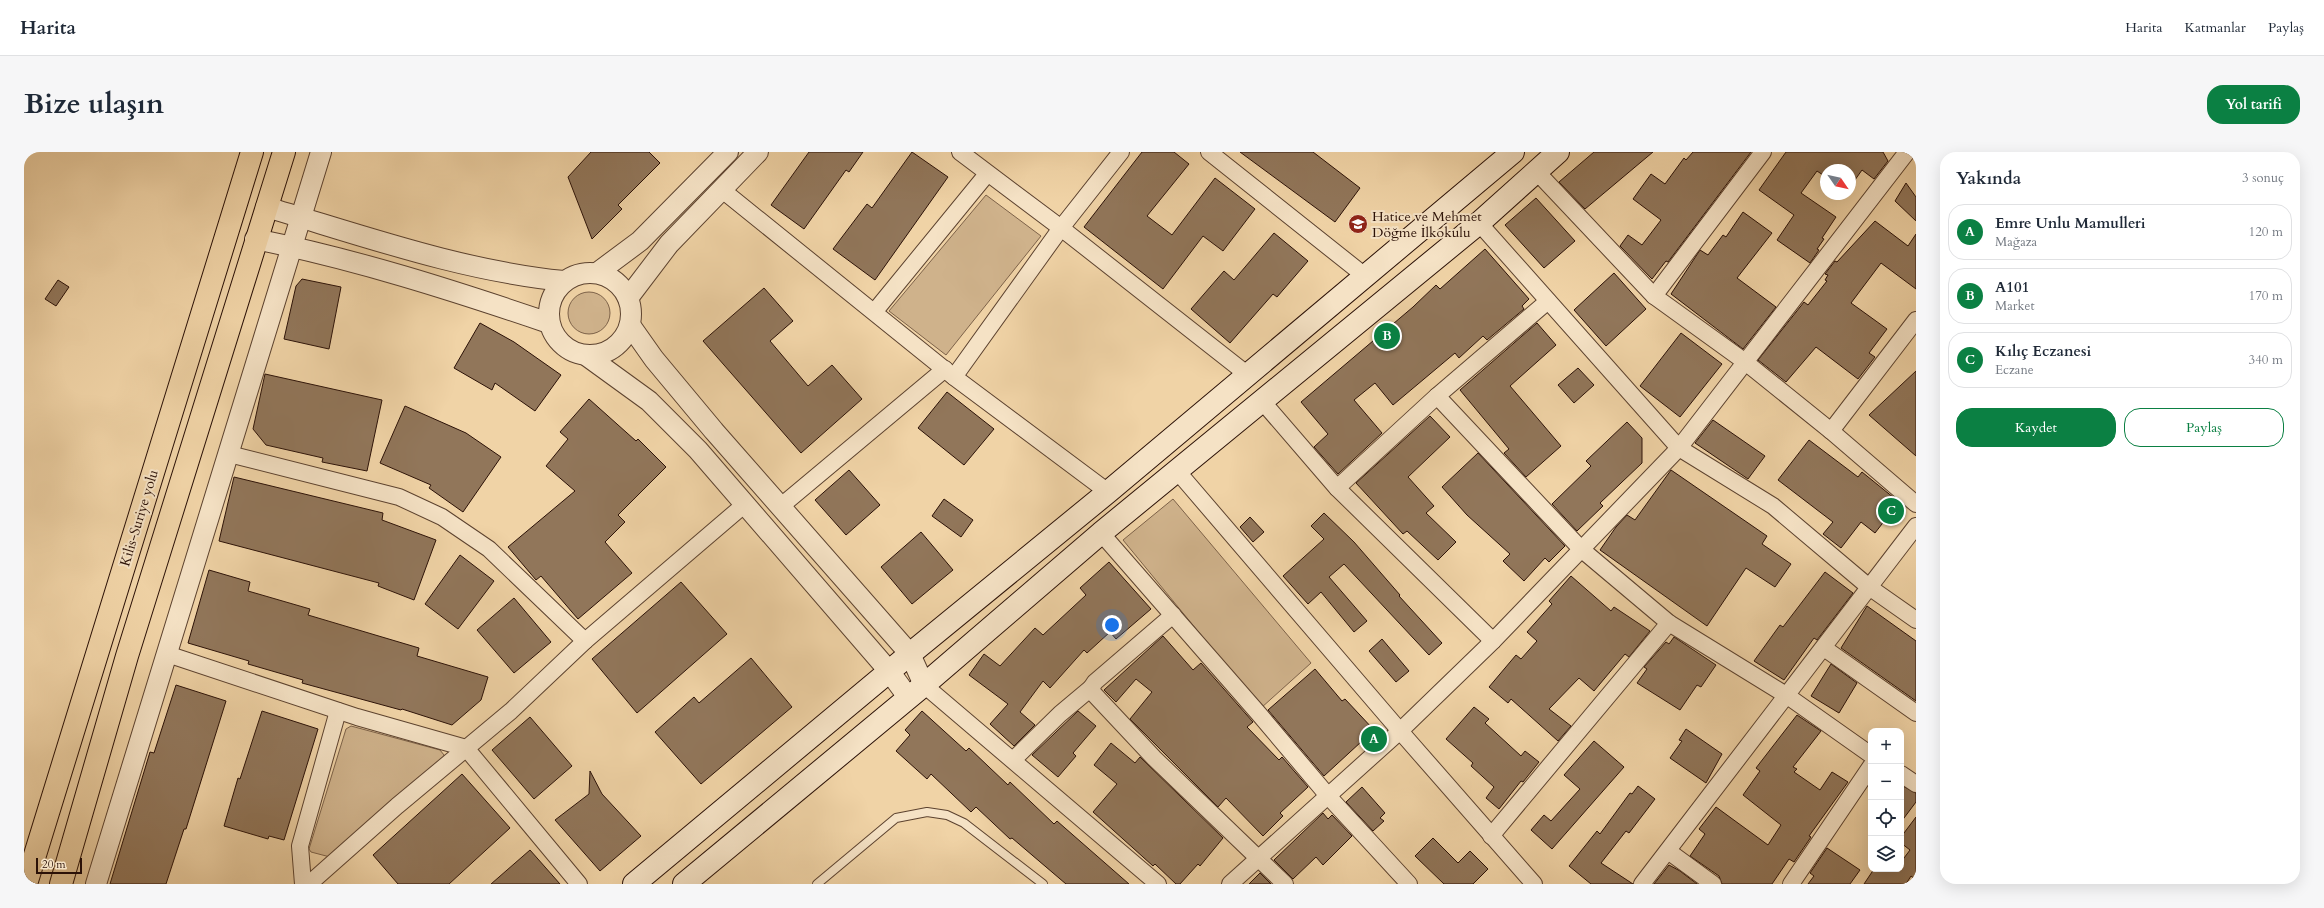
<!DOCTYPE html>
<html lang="tr">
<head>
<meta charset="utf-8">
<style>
	:root { --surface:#fff; --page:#f6f6f7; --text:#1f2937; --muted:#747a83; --line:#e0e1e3; --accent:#0b8043 }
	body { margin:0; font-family:Cardo,serif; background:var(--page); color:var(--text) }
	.controls { position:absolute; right:12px; bottom:12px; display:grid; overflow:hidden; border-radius:8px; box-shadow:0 4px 16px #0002 }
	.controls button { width:36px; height:36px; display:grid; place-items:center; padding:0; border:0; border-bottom:1px solid var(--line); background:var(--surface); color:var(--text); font:20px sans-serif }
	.compass { position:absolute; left:1796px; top:12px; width:36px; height:36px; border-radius:50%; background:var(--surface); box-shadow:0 4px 16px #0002; rotate:124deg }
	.scale { position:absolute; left:12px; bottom:10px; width:46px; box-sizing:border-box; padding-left:4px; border:2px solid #2b1107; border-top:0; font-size:11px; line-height:14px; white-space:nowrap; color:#2b1107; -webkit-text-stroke:3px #f5e2c5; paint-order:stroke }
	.you { position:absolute; left:1088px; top:473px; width:14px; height:14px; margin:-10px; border:3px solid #fff; border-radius:50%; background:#1a73e8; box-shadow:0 0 0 6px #1a73e833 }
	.badge { display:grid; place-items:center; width:26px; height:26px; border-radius:50%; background:var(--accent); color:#fff; font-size:13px; font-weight:700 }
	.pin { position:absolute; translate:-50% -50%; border:2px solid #fff; box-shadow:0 1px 4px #0006 }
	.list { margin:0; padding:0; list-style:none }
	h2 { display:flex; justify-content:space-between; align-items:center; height:52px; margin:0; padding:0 16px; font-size:17px }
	h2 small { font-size:13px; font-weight:400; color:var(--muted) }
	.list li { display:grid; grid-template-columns:26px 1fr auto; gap:12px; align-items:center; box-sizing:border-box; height:56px; margin:0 8px 8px; padding:0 8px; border:1px solid var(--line); border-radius:16px }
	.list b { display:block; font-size:15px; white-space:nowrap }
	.list p { margin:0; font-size:13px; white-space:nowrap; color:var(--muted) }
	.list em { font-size:13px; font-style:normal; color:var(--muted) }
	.actions { display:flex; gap:8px; padding:12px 16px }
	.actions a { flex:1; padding:9px 0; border:1px solid var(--accent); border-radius:16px; text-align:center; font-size:14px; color:var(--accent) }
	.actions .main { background:var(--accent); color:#fff }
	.icon { flex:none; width:22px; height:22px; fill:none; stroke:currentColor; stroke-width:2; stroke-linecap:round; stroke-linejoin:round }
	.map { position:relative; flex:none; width:1892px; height:732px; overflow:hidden; border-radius:16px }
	header { display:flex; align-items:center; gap:24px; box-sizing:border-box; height:56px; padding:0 20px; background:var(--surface); border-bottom:1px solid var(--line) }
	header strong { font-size:19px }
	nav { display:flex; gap:22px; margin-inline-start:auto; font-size:14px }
	.intro { display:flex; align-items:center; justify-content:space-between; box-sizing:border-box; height:96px; padding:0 24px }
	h1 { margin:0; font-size:28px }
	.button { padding:10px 18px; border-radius:16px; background:var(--accent); color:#fff; font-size:14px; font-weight:700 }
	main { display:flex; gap:24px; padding:0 24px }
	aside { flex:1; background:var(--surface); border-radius:16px; box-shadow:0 4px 16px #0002 }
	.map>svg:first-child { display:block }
</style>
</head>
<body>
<header>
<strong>Harita</strong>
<nav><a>Harita</a><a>Katmanlar</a><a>Paylaş</a></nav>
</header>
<div class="intro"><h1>Bize ulaşın</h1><a class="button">Yol tarifi</a></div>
<main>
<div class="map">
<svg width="1892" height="732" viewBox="0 0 1892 732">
	<rect width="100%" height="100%" fill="#f0d3a6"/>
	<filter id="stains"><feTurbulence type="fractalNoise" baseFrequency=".005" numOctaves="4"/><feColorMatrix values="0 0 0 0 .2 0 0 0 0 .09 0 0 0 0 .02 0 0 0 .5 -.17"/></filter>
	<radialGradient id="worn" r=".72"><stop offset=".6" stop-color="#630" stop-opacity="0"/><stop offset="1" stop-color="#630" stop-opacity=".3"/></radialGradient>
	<g fill="#cfb28b" stroke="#7d6249">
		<polygon points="962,43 1017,84 922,203 865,159"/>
		<circle cx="565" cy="161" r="21"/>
		<polygon points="1149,347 1287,511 1237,556 1099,388"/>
		<polygon points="327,574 416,598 420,603 419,609 306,705 287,700 285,697 322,577"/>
	</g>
	<g fill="#91765a" stroke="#2b1107">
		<polygon points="567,0 625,0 636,11 594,53 598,57 568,87 544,25"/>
		<polygon points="785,0 839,0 825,20 822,18 780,77 747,53"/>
		<polygon points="888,0 924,25 851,128 809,97 843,52 848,56"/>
		<polygon points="1118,0 1150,0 1165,12 1123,64 1148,83 1191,26 1231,57 1199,99 1179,84 1139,137 1060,75"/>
		<polygon points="1216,0 1289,0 1336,36 1311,70"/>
		<polygon points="1570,0 1629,0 1561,57 1535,30"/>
		<polygon points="1669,0 1727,0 1644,110 1642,109 1628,127 1596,94 1604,83 1618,93 1637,68 1609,47 1627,22 1641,32 1660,6 1662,8"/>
		<polygon points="1762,0 1859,0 1864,9 1850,27 1838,18 1826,35 1826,18 1802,18 1802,25 1793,19 1777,41 1812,65 1798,86 1800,87 1793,97 1795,98 1786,111 1753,88 1770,63 1735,38"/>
		<polygon points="1882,31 1892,45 1892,69 1871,49"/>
		<polygon points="1512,46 1551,89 1520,116 1481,73"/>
		<polygon points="1719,60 1748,81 1713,126 1752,155 1719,197 1647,142 1676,98 1684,103 1699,83 1702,85"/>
		<polygon points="1851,69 1884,94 1892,82 1892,137 1857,111 1827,151 1863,177 1845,201 1851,205 1834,227 1792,195 1762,230 1734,208 1780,150 1784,153 1803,129 1801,128 1804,123 1801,122 1811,109 1813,110"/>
		<polygon points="1250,81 1284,109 1253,145 1249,142 1206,191 1167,157 1200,119 1210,128"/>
		<polygon points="1461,97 1505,147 1498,154 1500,157 1463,188 1459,184 1435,206 1431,201 1369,253 1351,231 1330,248 1358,281 1314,322 1290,295 1304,282 1277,250 1389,155 1412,133 1416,137"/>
		<polygon points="1590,121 1622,157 1582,194 1550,158"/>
		<polygon points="278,127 317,135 305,197 260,187 272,134"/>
		<polygon points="34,128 45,135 32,154 21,147"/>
		<polygon points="740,136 769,169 746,189 784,234 808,213 838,247 777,301 679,189"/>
		<polygon points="456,171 490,190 537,223 511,259 471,231 468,238 430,216"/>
		<polygon points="1513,171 1532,193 1486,234 1537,294 1502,325 1480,301 1485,297 1436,238"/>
		<polygon points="1657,181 1698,212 1656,265 1616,234"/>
		<polygon points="1554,216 1570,233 1550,251 1534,233"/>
		<polygon points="1892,219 1892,304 1845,263"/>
		<polygon points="241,222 358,248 343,319 298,310 299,306 242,293 229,277"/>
		<polygon points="923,240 970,277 940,313 894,276"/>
		<polygon points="565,247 612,289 614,287 642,315 594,363 601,370 581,390 608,421 554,467 517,424 512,428 484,395 551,339 522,314 544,287 536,280"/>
		<polygon points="381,254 442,281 477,305 439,360 405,336 407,333 356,311"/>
		<polygon points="1406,264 1426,285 1384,325 1410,354 1402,361 1432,390 1414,408 1383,379 1379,382 1332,331"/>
		<polygon points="1689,268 1741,304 1724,327 1671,291"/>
		<polygon points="1603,270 1618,286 1618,311 1576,351 1579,354 1553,379 1528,352 1567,314 1562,309"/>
		<polygon points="1785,288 1834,325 1838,320 1875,350 1851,381 1837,370 1817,396 1799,382 1809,370 1754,328"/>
		<polygon points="1454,301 1541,394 1525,410 1521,406 1500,429 1479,409 1486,402 1443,363 1418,335"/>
		<polygon points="825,318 856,353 822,383 791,348"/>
		<polygon points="1647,318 1743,384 1738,392 1767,412 1751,435 1722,416 1683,474 1576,398 1592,375 1603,363 1611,368"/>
		<polygon points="210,325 359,361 358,368 412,388 390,448 354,434 355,431 195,389"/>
		<polygon points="920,347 949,368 937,385 908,364"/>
		<polygon points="1300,361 1330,390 1376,443 1375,444 1418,491 1405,503 1320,412 1305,425 1343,469 1330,480 1297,440 1284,452 1259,424 1300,387 1287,374"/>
		<polygon points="1226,365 1240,380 1229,390 1216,375"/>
		<polygon points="897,380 929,418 888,452 857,415"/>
		<polygon points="436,403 470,429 434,477 401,452"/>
		<polygon points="1085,410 1127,457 1092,487 1086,480 1063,501 1060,498 1026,536 1019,529 996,560 1011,573 990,594 966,572 984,552 945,523 960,502 976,514 1011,476 1019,483 1062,443 1056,436"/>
		<polygon points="185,418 226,430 224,439 286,457 284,463 395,496 393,504 464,525 457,548 428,573 378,557 377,558 278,531 279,528 224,512 225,509 164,491"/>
		<polygon points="1801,420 1829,441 1793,488 1790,486 1760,528 1730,509 1756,473 1759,475"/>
		<polygon points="1547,424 1587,459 1590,455 1626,479 1605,505 1601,502 1570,539 1555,526 1525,557 1547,574 1534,589 1487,547 1484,551 1465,535 1492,503 1497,507 1513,489 1503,480 1528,452 1525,449"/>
		<polygon points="657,430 703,482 613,561 568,507"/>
		<polygon points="490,446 527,490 490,521 453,478"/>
		<polygon points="1843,454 1892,489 1892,549 1817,496"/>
		<polygon points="1139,484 1169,518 1177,511 1229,570 1223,575 1255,608 1258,605 1284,635 1256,661 1259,664 1239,684 1202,646 1194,655 1106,567 1128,540 1112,527 1092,550 1080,538"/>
		<polygon points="1650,485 1692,513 1677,535 1673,533 1656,558 1613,531 1623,517 1620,515 1642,490 1645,492"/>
		<polygon points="1358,487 1385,519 1372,530 1345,499"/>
		<polygon points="727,506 768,555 677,632 631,580 670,545 675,551"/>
		<polygon points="1807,512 1833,531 1815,561 1787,544"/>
		<polygon points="1291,517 1318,549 1321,547 1350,578 1300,624 1244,558"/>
		<polygon points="152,533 202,549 162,677 160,677 142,732 86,732 126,600 130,601"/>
		<polygon points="1450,555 1465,567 1461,571 1497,604 1501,599 1515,610 1499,630 1497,629 1475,657 1462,646 1470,635 1447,614 1449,611 1422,587"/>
		<polygon points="238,559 294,577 260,688 245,684 244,687 200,674 214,626 216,627"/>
		<polygon points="898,559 942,599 945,596 984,633 986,630 1030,672 1033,669 1105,732 1042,732 988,686 986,687 952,655 947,660 907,622 903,627 872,599 886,583 881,578"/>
		<polygon points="1054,559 1072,574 1049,601 1052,604 1034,625 1008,603"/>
		<polygon points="1773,563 1797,579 1769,615 1773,617 1770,620 1796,638 1808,620 1824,630 1785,684 1787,685 1770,710 1765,707 1748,732 1698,732 1695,724 1666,704 1681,682 1675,677 1692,655 1744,693 1757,673 1719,643 1736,619 1732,616"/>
		<polygon points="506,565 548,614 510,647 468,598"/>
		<polygon points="1662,577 1698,602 1682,631 1646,606 1658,589 1655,588"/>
		<polygon points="1570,589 1600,615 1528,697 1507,678 1520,663 1527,669 1556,637 1540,623"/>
		<polygon points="1087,591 1111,611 1116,605 1199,686 1176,714 1174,712 1156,732 1152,732 1131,712 1129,714 1069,660 1093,632 1070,613"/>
		<polygon points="566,619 578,642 617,684 576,719 531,668 565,642"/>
		<polygon points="438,622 486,676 425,732 374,732 349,703"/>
		<polygon points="1877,633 1892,641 1892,650 1877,670"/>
		<polygon points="1614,634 1631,647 1605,681 1602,679 1577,711 1609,732 1567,732 1545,714 1573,679 1576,682 1606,641 1608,642"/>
		<polygon points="1338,635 1361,661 1356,666 1360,669 1349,679 1322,650"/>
		<polygon points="1299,661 1304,667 1308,663 1328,684 1299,713 1292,705 1269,727 1250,708"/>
		<polygon points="1892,665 1892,728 1887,724 1882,732 1840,732 1850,717 1877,717 1877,710 1886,698 1877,691 1877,685"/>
		<polygon points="1409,686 1434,711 1446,699 1464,717 1449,732 1420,732 1391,704"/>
		<polygon points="1803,696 1836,718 1826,732 1784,732 1790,724 1786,721"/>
		<polygon points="506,698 536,732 467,732"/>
		<polygon points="1645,713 1656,719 1673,732 1630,732"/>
		<polygon points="1236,721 1247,732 1225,732"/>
	</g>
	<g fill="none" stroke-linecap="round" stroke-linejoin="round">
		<g stroke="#5c422f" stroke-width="10">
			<polyline id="service" points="793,732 872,666 903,660 923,663 940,671 1019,732"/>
		</g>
		<g stroke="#5c422f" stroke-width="18">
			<g id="minor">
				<polyline points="936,0 1037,76 1224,223"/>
				<polyline points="1185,0 1341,124"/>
				<polyline points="1512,19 1630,144 1720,209 1807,279 1892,352"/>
				<polyline points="697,37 930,225 1084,340"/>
				<polyline points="1455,71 1655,296 1749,354 1845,435 1892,468"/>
				<polyline points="1630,144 1739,0"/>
				<polyline points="851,159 963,22"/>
				<polyline points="930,225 1037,76 1097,0"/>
				<polyline points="1413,244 1557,397 1645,471 1762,543 1847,603"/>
				<polyline points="1238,249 1313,336"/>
				<polyline points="1807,279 1892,168"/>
				<polyline points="205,302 375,345 418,365 465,397 561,489"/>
				<polyline points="1154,320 1376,579 1510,732"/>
				<polyline points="756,355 921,217"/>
				<polyline points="1077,381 1235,562 1305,645 1385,732"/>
				<polyline points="1149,463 1071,530 1067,536 1070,542 1130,606 1261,732"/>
				<polyline points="1469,489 1313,336 1413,244 1524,149"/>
				<polyline points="1800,496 1892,561"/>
				<polyline points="143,502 333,565 442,596 555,732"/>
				<polyline points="900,533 1134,732"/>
				<polyline points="989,608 1036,562 1067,536"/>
				<polyline points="1877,622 1892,632"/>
				<polyline points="1467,684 1645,471"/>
				<polyline points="1644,699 1689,732"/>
				<polyline points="279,732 276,694 314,559"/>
				<polyline points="285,732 373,654 487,559 561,489 720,353"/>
				<polyline points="1206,732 1376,579 1469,489 1655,296 1883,0"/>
				<polyline points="1618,732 1892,374"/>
				<polyline points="1767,732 1847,614"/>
			</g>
		</g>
		<g stroke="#5c422f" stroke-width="22">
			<g id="tertiary">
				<path d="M242,55C340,84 438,119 540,129"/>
				<path d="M231,87C331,107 428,138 525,171"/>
				<circle cx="566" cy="162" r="41"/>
				<polyline points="573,121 616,89 704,0"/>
				<polyline points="604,146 645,92 734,0"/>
				<polyline points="606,173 630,207 690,279 886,502 900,533"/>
				<polyline points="563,204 625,249 674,298 865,519 884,545"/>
				<polyline points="72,732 297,0"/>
			</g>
		</g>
		<g stroke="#2b1107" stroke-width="24">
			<g id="secondary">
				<polyline points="610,732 886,502 1084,340 1489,0"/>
				<polyline points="660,732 900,533 1077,381 1455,71 1534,0"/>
			</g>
		</g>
		<g stroke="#2b1107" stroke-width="24">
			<g id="trunk">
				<polyline points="2,732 228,0"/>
				<polyline points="37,732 103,504 260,0"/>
			</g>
		</g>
		<use href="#service" stroke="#f5e2c5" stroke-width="8"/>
		<use href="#minor" stroke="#f5e2c5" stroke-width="16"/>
		<use href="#tertiary" stroke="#f5e2c5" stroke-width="20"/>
		<use href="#secondary" stroke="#f5e2c5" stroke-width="22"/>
		<use href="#trunk" stroke="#f0d3a6" stroke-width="22"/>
	</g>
	<defs>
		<g id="school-disc" transform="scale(1)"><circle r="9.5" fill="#8f2418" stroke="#f5e2c5"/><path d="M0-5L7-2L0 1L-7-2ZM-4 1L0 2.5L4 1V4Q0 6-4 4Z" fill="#fff"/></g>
	</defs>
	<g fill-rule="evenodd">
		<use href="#school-disc" x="1334" y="72"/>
	</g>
	<g text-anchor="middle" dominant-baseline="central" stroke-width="4" stroke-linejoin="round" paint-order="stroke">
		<g font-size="14" fill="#2b1107" stroke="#f5e2c5" text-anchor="start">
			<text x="1348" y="64">Hatice ve Mehmet<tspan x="1348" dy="16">Döğme İlkokulu</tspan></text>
		</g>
		<g font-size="14" fill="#2b1107" stroke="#f5e2c5">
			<text transform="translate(115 366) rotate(-73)">Kilis-Suriye yolu</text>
		</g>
	</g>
	<rect width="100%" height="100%" filter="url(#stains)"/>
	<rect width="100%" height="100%" fill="url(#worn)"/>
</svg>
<div class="controls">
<button>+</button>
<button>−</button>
<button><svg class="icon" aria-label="locate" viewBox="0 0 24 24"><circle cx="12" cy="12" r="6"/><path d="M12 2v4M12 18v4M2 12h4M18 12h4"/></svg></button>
<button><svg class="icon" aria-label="layers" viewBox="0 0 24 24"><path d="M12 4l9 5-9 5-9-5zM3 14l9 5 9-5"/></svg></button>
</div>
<svg class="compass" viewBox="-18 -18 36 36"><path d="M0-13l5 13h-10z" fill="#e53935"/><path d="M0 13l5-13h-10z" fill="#747a83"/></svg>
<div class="scale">20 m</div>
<div class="you"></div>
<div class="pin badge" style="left:1350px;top:587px">A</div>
<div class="pin badge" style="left:1363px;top:184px">B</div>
<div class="pin badge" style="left:1867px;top:359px">C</div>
</div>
<aside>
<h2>Yakında<small>3 sonuç</small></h2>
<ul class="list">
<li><span class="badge">A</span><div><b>Emre Unlu Mamulleri</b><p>Mağaza</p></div><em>120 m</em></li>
<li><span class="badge">B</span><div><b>A101</b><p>Market</p></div><em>170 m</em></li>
<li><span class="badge">C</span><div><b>Kılıç Eczanesi</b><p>Eczane</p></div><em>340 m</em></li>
</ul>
<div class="actions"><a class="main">Kaydet</a><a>Paylaş</a></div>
</aside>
</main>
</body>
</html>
